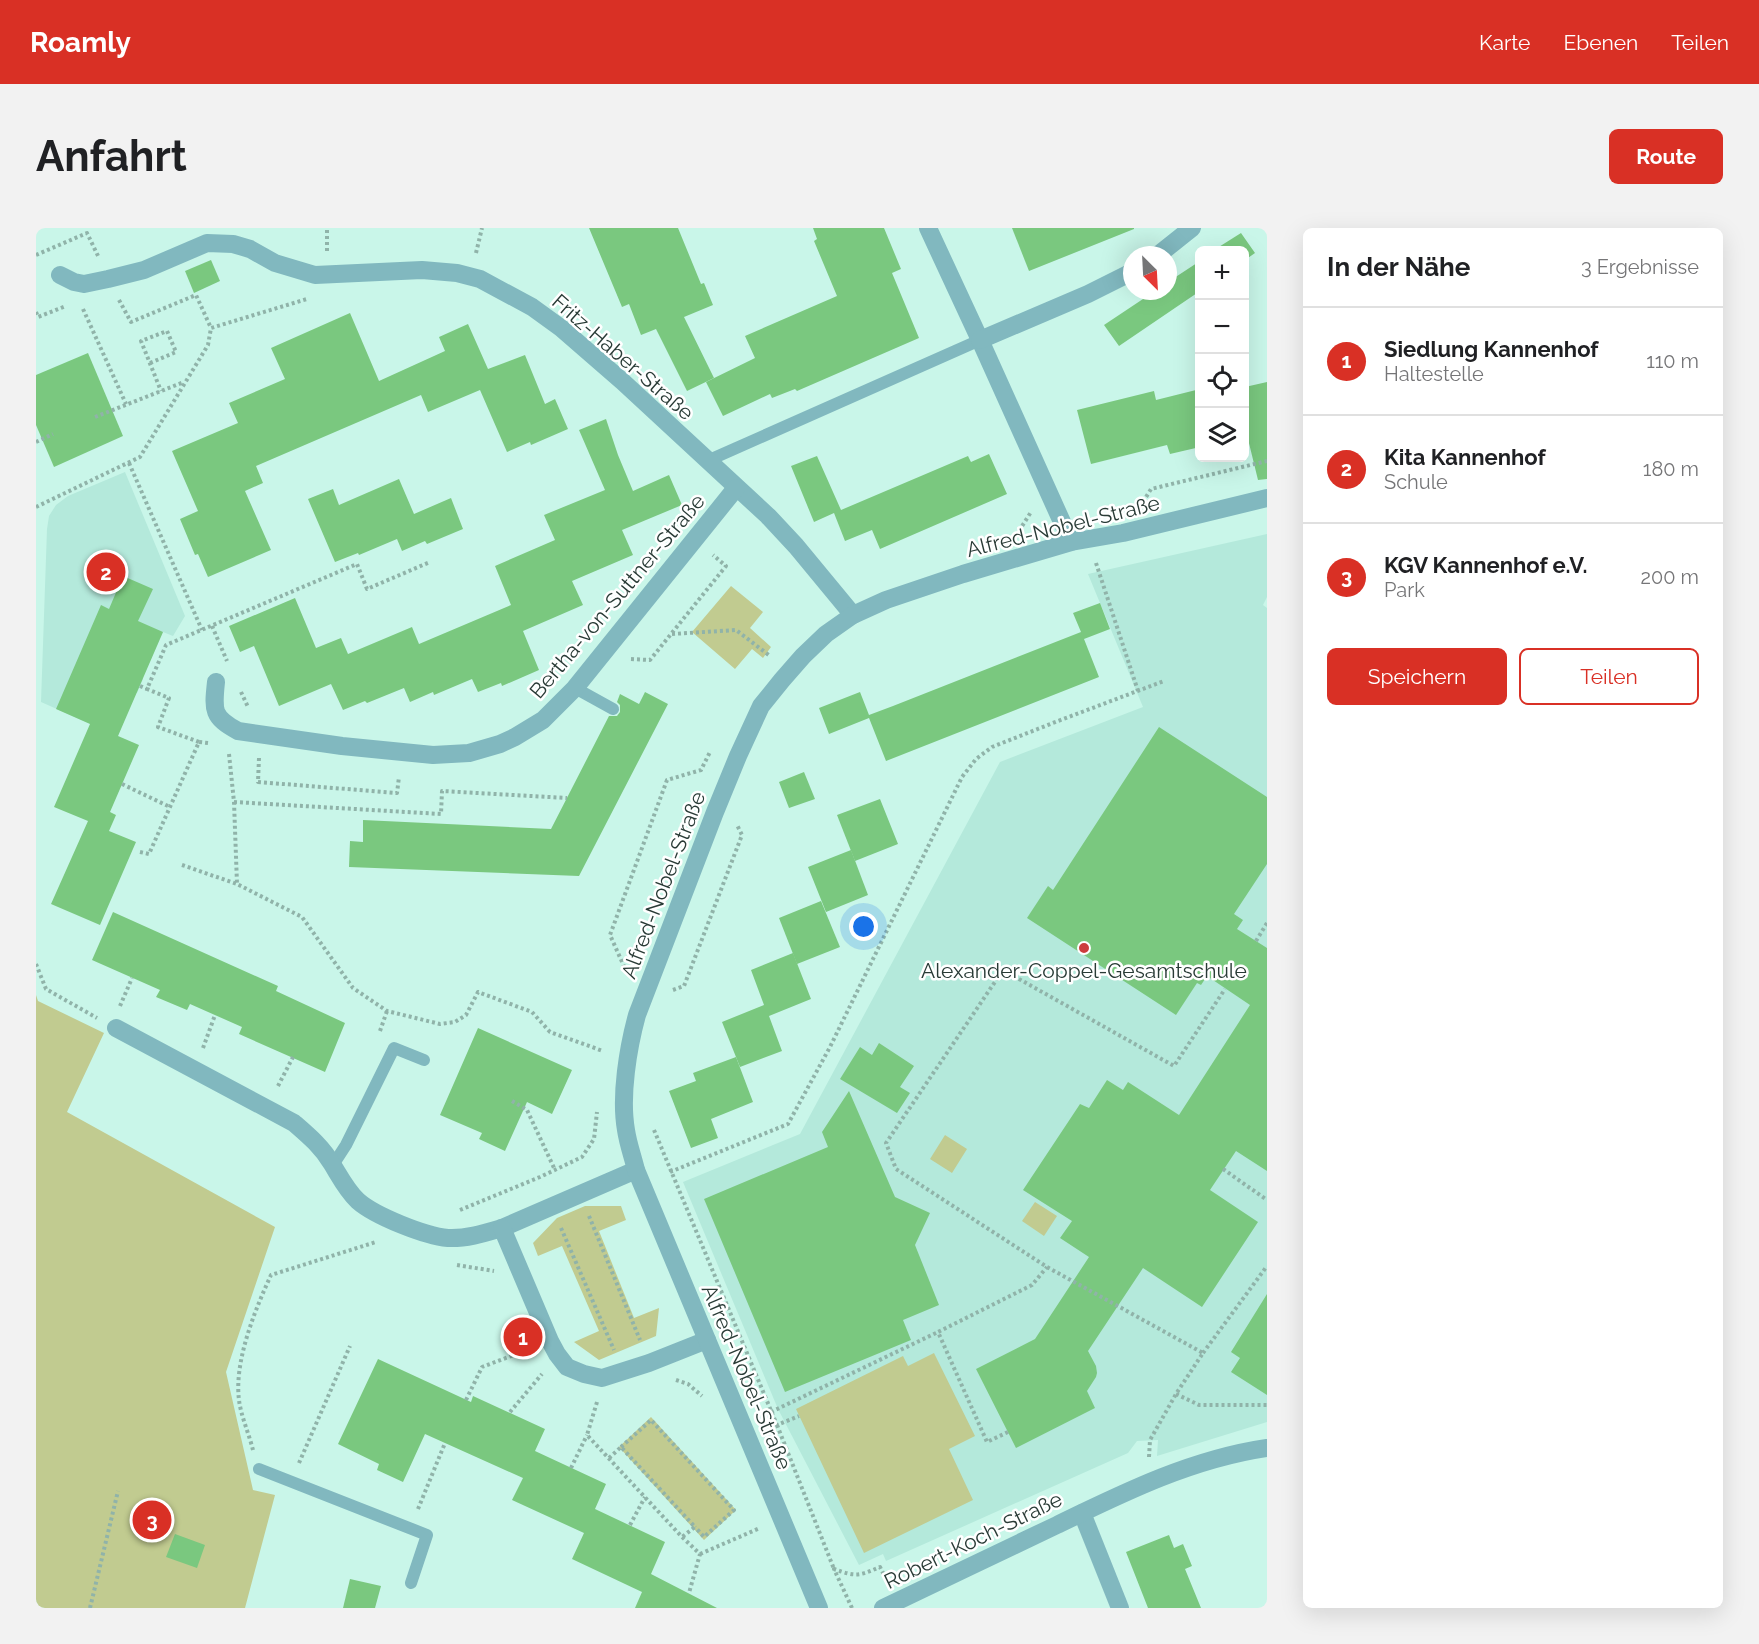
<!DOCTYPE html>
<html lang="de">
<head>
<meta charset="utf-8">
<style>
	:root { --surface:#fff; --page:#f2f2f2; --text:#202124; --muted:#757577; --line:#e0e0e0; --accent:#d93025 }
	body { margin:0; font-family:Raleway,sans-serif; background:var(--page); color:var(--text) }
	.controls { position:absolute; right:18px; top:18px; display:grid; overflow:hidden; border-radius:9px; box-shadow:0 6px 24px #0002 }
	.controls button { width:54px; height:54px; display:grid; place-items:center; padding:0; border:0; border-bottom:2px solid var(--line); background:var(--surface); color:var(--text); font:30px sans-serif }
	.compass { position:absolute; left:1087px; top:18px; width:54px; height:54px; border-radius:50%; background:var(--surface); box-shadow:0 6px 24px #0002; rotate:156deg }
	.you { position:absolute; left:828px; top:699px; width:21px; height:21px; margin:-15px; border:4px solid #fff; border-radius:50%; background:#1a73e8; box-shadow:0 0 0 9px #1a73e833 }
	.badge { display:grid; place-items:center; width:39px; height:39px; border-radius:50%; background:var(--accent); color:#fff; font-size:20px; font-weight:700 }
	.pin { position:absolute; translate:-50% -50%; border:3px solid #fff; box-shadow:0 2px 6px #0006 }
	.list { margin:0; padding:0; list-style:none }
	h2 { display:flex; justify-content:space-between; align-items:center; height:78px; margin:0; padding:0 24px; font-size:26px }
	h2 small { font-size:20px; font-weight:400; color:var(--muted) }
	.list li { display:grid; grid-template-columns:39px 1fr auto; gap:18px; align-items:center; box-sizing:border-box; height:108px; padding:0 24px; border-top:2px solid var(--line) }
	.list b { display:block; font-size:22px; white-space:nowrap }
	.list p { margin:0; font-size:20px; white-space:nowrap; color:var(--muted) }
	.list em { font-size:20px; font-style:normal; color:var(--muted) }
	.actions { display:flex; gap:12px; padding:18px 24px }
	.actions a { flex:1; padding:14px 0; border:2px solid var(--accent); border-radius:9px; text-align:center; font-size:21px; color:var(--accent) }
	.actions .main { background:var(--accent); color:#fff }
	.icon { flex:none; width:33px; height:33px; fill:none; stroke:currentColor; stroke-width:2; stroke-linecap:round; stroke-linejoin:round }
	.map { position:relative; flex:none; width:1231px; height:1380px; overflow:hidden; border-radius:9px }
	header { display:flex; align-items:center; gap:36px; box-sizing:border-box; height:84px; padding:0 30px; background:var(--accent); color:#fff }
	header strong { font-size:28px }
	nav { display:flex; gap:33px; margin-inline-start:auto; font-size:21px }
	.intro { display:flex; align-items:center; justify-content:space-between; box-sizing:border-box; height:144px; padding:0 36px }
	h1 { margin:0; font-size:42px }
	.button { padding:15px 27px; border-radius:9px; background:var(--accent); color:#fff; font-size:21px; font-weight:700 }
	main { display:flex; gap:36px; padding:0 36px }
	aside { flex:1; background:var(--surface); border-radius:9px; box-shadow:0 6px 24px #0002 }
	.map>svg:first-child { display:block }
</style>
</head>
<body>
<header>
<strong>Roamly</strong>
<nav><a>Karte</a><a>Ebenen</a><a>Teilen</a></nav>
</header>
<div class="intro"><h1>Anfahrt</h1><a class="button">Route</a></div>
<main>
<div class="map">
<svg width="1231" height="1380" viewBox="0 0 1231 1380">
	<rect width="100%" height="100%" fill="#c9f6e9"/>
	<g fill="#b4e9db">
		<polygon points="89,244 149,388 137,408 127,404 115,431 111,429 102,449 107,451 101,465 96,463 82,508 5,474 11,301 13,288 20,277 32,268"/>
		<polygon points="1231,306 1231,369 1227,377 1231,380 1231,1194 1121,1228 1122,1212 1101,1213 1092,1225 850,1333 847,1326 823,1337 742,1181 647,954 764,906 964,534 1107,479 1052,346"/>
	</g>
	<g fill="#c1cb90">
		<polygon points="695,358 727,384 714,400 735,419 727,430 716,421 699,441 656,404"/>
		<polygon points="0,767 2,773 68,805 31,884 239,999 190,1144 217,1262 239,1267 209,1380 0,1380"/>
		<polygon points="909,907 931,921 916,945 894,931"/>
		<polygon points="999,974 1021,988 1008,1008 986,993"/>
		<polygon points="549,978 585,978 590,992 563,1003 598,1090 623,1080 620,1108 563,1132 538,1114 563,1103 526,1018 502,1028 497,1015 521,990"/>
		<polygon points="898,1125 939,1208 913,1221 937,1272 828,1325 760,1181 867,1128 872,1138"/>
		<polygon points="615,1189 700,1282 668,1312 583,1219"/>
	</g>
	<g fill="#7ac87f">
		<polygon points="553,0 642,0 665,56 668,55 677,77 648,89 678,150 651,163 620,101 605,107 593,76 586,79"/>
		<polygon points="777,0 848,0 865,41 856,45 883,110 761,163 759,161 736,170 734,166 687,188 670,154 719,130 709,108 801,68 778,13 781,11"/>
		<polygon points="976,0 1098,0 1098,1 993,43"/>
		<polygon points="1205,5 1219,25 1209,32 1209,22 1178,22"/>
		<polygon points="175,32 184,53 158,65 149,43"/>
		<polygon points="1164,33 1164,63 1083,118 1068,97 1119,63 1132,63 1132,54"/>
		<polygon points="314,85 343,153 409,123 403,109 432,96 452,141 489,127 509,176 519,171 532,201 495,217 494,214 471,224 444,162 392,184 385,167 220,238 227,255 209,263 235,322 172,349 162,326 159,327 144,291 162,283 136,223 202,195 193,175 249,151 235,120"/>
		<polygon points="52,125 87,208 18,239 0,197 0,147"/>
		<polygon points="1231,154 1231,251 1222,252 1211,207 1209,208 1209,159"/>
		<polygon points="1164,161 1164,219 1134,226 1131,217 1055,236 1041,182 1118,163 1120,172"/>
		<polygon points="570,191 582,227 597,263 633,247 646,277 586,302 597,327 536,353 547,377 487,403 503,442 466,458 465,455 442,464 436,451 398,467 397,464 374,474 368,460 331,475 329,473 307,482 295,456 243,478 218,418 204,424 193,398 259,370 280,420 305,410 312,426 376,399 383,416 475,377 459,338 519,312 508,287 569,262 543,202"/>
		<polygon points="953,226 971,266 844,321 836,302 809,313 798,285 778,294 755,238 781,228 805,282 932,228 935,234"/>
		<polygon points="363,251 378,286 415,270 427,301 391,316 389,313 366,323 361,311 323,327 322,325 299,334 272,271 297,261 303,277"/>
		<polygon points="87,348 117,361 102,393 127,404 82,508 103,517 74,584 80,587 73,603 100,614 64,697 15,676 52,593 18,579 54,496 20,481 65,377 73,381"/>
		<polygon points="1064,375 1074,401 1048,411 1063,449 850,533 833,490 793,506 783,480 824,464 833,487 857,478 1045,404 1037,385"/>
		<polygon points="609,464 632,476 543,648 313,639 314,613 327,614 327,592 515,601 573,488 581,488 584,484 584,477 581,474 584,466 603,476"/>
		<polygon points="1123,499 1231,569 1231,636 1198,686 1207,692 1201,701 1231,720 1231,943 1200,923 1174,962 1222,994 1166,1079 1107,1040 1052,1123 1060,1138 1061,1145 1060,1149 1051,1163 1059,1180 980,1220 940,1141 999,1111 1053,1029 1024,1010 1036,993 987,962 1044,876 1053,880 1071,852 1087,862 1092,854 1143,887 1214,777 1171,748 1165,757 1161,755 1140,787 991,690 1012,658 1017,662"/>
		<polygon points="768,544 779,571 753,580 743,554"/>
		<polygon points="844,571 862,616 819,633 801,587"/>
		<polygon points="815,622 832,667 790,684 772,639"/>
		<polygon points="785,673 804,719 761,736 743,690"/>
		<polygon points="77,684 242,758 240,763 309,795 289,844 203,806 206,799 154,776 151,782 120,769 124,762 56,732"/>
		<polygon points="757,725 775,771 733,788 746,823 704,839 686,794 728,777 715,742"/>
		<polygon points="442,800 536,842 516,886 491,874 469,923 443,911 446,905 404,887"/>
		<polygon points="843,815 878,838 864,859 874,865 861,885 804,851 824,819 836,827"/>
		<polygon points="700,829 717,874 675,891 682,910 655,920 633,863 660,853 657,845"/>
		<polygon points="813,863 859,969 894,985 879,1017 903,1077 867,1092 875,1112 749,1164 668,971 792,919 786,904"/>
		<polygon points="1231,1066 1231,1167 1195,1144 1204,1130 1195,1124"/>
		<polygon points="342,1131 435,1174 437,1168 509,1201 499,1223 570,1256 559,1281 629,1314 615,1346 681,1380 599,1380 606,1364 536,1331 548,1305 476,1272 487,1250 389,1206 367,1254 341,1242 343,1236 302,1216"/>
		<polygon points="139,1306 169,1317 161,1340 130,1329"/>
		<polygon points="1133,1307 1138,1320 1147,1316 1156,1338 1149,1341 1165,1380 1112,1380 1090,1324"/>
		<polygon points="314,1351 345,1358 339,1380 307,1380"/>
	</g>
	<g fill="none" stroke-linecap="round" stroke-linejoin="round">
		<g stroke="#90b3a9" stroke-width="4" stroke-dasharray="3 3" stroke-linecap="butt">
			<polyline points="291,23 291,0"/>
			<polyline points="440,25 446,0"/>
			<polyline points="0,27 51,5 63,30"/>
			<polyline points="83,72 95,94 160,67 175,100 271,71"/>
			<polyline points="47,81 90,176"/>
			<polyline points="0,84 2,89 30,78"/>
			<polyline points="114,135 140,124 131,103 105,113 125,163"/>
			<polyline points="59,189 148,154"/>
			<polyline points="0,214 17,206"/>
			<polyline points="93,235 166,402"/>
			<polyline points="1107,274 1115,261 1231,233"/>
			<polyline points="0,279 104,229 172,117 175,100"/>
			<polyline points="983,303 995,284"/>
			<polyline points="1060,335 1102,463"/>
			<polyline points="176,398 191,433"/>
			<polyline points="636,406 700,402 734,428"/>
			<polyline points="595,431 614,432 690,338 677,327"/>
			<polyline points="104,458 111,461"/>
			<polyline points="205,464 212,479"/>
			<polyline points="163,514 122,499 133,470 111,461 130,417 321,336 331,361 394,334"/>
			<polyline points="193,526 198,574 201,656 266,689 317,760 351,783 404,796 419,794 430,787 442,764 496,784 514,804 567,823"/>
			<polyline points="223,530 222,554 361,565 363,549"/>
			<polyline points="86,556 134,579"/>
			<polyline points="198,574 405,586 406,563 531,570"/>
			<polyline points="104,624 113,626 163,514 172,515"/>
			<polyline points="146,637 201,656"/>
			<polyline points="1220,713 1231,695"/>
			<polyline points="0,736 10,761 61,790"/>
			<polyline points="591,745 574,707 631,552 665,542 674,524"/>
			<polyline points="637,762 648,758 706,607 701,597"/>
			<polyline points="84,778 96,750"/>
			<polyline points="344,803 351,783"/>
			<polyline points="167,820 179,787"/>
			<polyline points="242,858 257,829"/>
			<polyline points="476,873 491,882 519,942"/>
			<polyline points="618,902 741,1197 763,1188"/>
			<polyline points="1187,941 1231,972"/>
			<polyline points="634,944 752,896 794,819 926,549 940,531 956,519 1022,493 1128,453"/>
			<polyline points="424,982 504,949 546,929 558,911 561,884"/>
			<polyline points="553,988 604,1112"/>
			<polyline points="525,1000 578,1122"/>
			<polyline points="421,1037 458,1043"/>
			<polyline points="1167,1125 1231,1038"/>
			<polyline points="640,1152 652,1156 666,1168"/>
			<polyline points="1140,1166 1163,1177 1231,1177"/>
			<polyline points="430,1172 446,1139 491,1122"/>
			<polyline points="561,1174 551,1207 646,1309 664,1326 653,1365"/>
			<polyline points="474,1184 506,1146"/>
			<polyline points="735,1184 902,1104"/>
			<polyline points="741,1197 798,1341"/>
			<polyline points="972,1204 951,1214 902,1104 996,1057 1011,1039"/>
			<polyline points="585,1219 615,1192 698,1282 668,1309 659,1299"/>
			<path d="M217,1222C213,1206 205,1188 203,1172C198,1133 219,1082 235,1047L340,1014"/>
			<polyline points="1113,1229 1114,1212 1140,1166 1167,1125 1011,1039 860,941 850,915 967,742 1138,838 1189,761"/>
			<polyline points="573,1230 585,1219 659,1299 646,1309"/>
			<polyline points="263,1235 314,1118"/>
			<polyline points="535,1240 551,1207"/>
			<polyline points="382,1281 409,1215"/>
			<polyline points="594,1297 609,1269"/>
			<polyline points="664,1326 724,1300"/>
			<polyline points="54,1380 82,1263"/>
			<path d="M816,1380L798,1341C820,1349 823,1348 844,1339L851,1353"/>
		</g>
		<g stroke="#81b8bf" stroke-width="12">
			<polyline points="671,233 944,112"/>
			<polyline points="539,460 577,481"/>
			<polyline points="297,937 310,917 358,820 388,832"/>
			<polyline points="223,1241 391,1307 375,1355"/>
		</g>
		<g stroke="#81b8bf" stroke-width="18">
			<polyline points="892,0 944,112 1035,314"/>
			<polyline points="1122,27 1156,0"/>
			<polyline points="24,47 38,54 48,56 72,51 108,42 171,15 197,16 214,21 239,35 279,47 386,42 421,45 444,51 496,79 525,100 586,153 732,288 760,318 817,387"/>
			<polyline points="944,112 1052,66 1096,44"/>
			<path d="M180,454C177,482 176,489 202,503L306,518L397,527L433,525L464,516L479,509L507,492L539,460L700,260"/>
			<path d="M80,800L258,895C273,908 286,919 296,936C304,949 311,963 322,973C339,988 389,1008 412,1010C430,1011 449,1005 466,1000L600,942"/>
			<polyline points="466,1000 514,1113 521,1126 531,1139 548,1146 566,1150 613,1135 671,1112"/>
			<polyline points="1046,1285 1084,1380"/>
			<path d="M783,1380L600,942C597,929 592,916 590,902C584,868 592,820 601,787L679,584L702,528L725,478L746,452L767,428L790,406L817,387L850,372L927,346L1035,314L1087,305L1231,270"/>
			<path d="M847,1380C905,1352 963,1325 1021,1297C1089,1264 1156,1231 1231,1220"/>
		</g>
	</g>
	<circle fill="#cc3d3d" stroke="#fff" stroke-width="2" cx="1048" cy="720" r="6"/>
	<g text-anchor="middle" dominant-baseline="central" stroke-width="5" stroke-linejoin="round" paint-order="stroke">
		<g font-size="21" fill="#293b36" stroke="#fff">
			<text transform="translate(587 129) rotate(41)">Fritz-Haber-Straße</text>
			<text transform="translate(1027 298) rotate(-14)">Alfred-Nobel-Straße</text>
			<text transform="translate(581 368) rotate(-50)">Bertha-von-Suttner-Straße</text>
			<text transform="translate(627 657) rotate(-69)">Alfred-Nobel-Straße</text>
			<text transform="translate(711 1149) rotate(67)">Alfred-Nobel-Straße</text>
			<text transform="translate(937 1312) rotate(-26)">Robert-Koch-Straße</text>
		</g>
		<g font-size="21" fill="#293b36" stroke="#fff">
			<text x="1048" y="742">Alexander-Coppel-Gesamtschule</text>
		</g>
	</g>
</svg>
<div class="controls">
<button>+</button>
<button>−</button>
<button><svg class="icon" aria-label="locate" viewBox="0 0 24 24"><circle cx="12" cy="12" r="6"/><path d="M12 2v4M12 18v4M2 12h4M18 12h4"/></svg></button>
<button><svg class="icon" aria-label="layers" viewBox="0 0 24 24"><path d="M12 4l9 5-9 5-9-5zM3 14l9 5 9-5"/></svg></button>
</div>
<svg class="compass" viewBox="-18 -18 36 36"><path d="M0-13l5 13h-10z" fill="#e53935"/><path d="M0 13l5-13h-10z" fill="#757577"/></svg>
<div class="you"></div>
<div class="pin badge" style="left:487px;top:1109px">1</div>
<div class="pin badge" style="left:70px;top:344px">2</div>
<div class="pin badge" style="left:116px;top:1292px">3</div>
</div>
<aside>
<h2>In der Nähe<small>3 Ergebnisse</small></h2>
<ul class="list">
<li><span class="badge">1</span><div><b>Siedlung Kannenhof</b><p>Haltestelle</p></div><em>110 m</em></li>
<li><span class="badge">2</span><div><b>Kita Kannenhof</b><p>Schule</p></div><em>180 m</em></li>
<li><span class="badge">3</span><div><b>KGV Kannenhof e.V.</b><p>Park</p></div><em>200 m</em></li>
</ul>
<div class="actions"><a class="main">Speichern</a><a>Teilen</a></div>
</aside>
</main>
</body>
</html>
